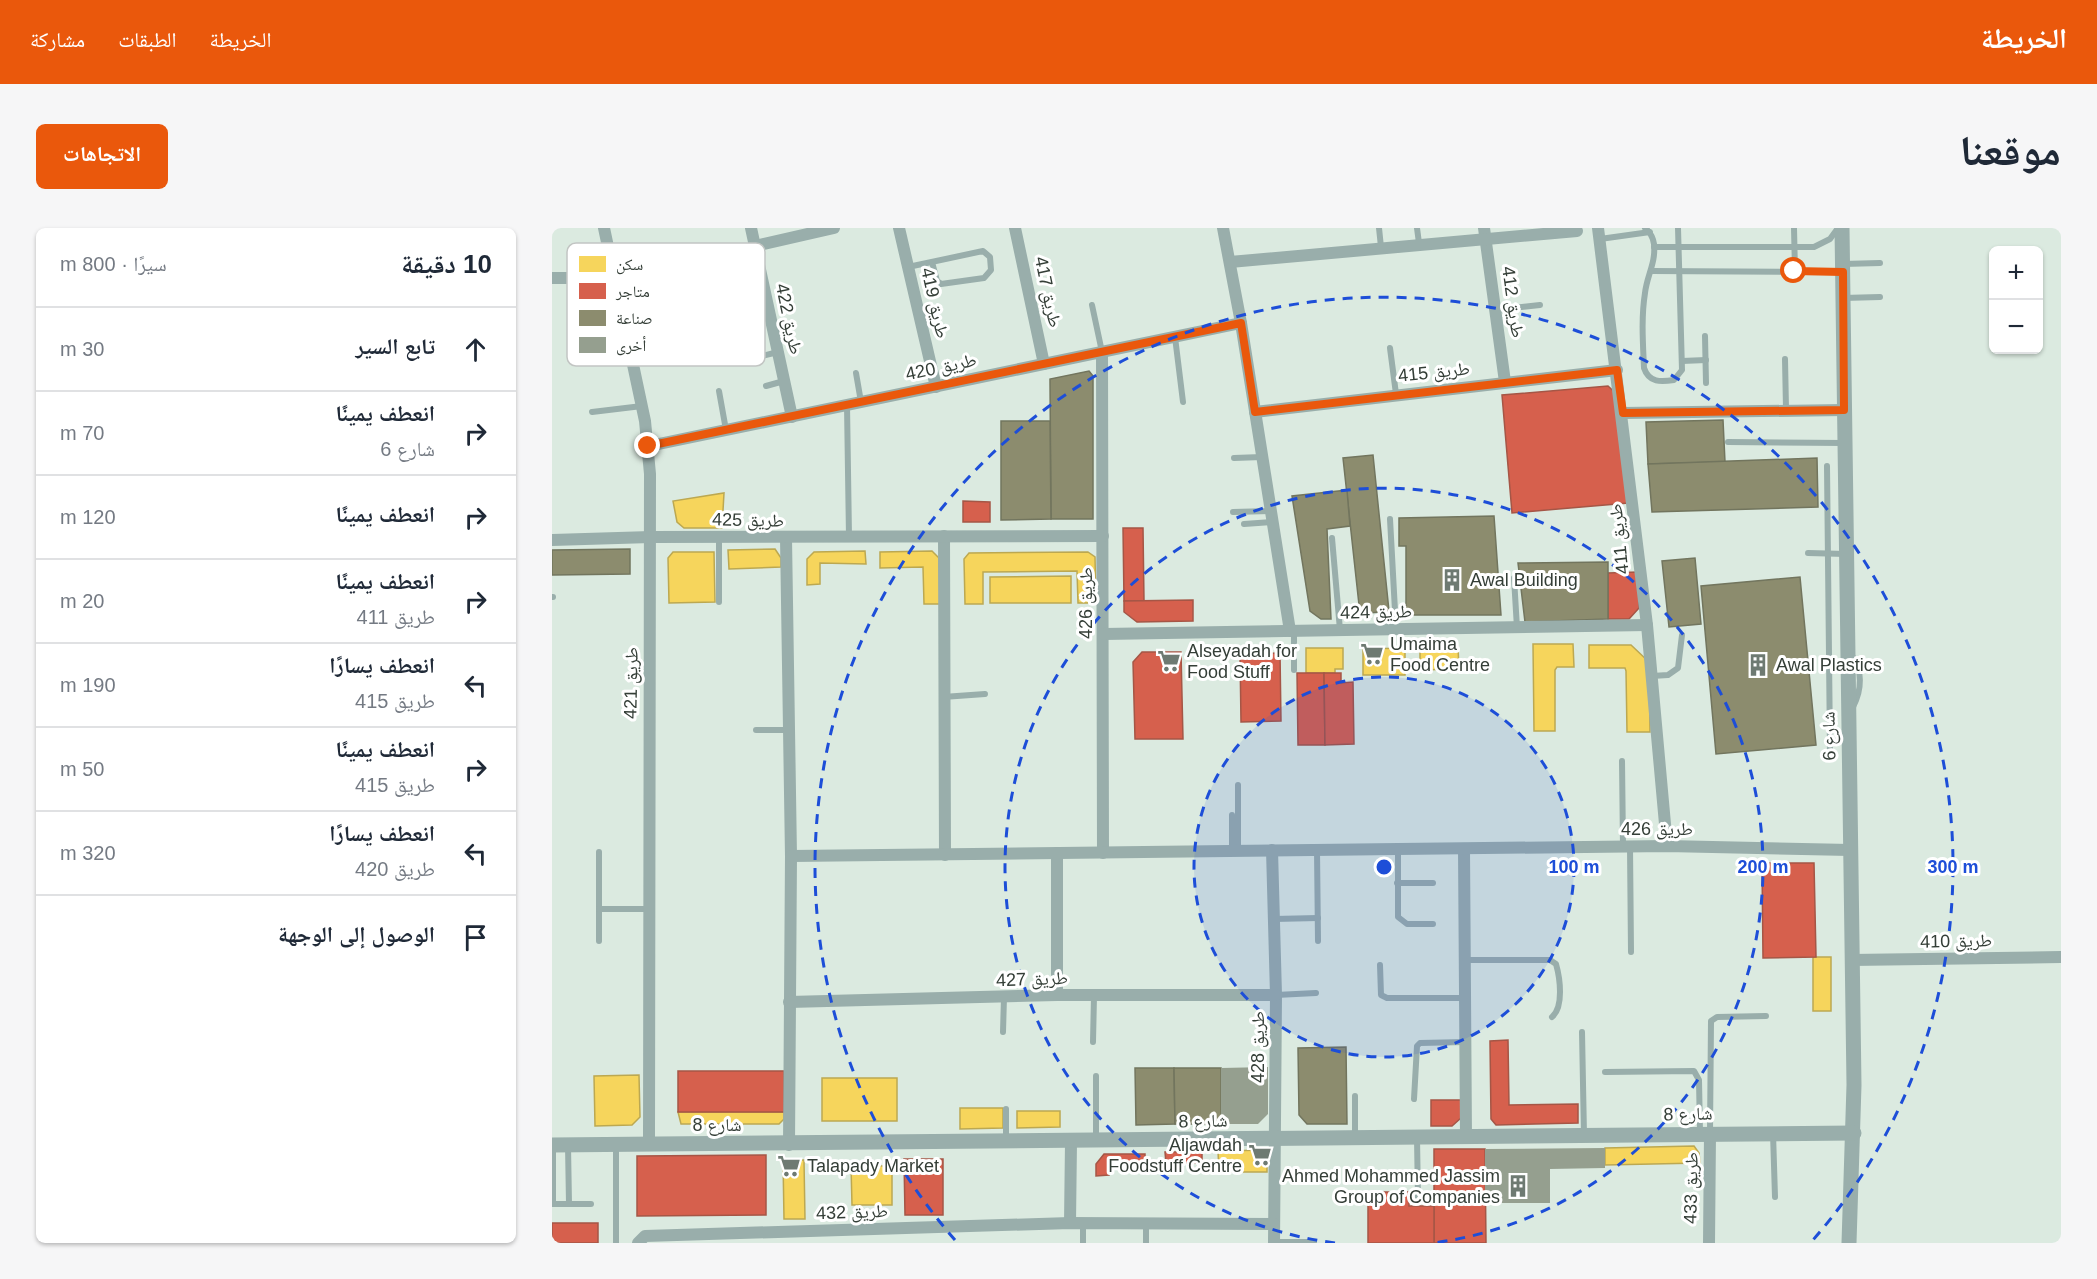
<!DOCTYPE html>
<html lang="ar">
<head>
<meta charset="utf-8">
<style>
	:root { --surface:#fff; --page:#f6f6f7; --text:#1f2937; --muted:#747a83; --line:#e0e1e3; --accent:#ea580c }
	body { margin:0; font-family:Arial,"Noto Naskh Arabic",sans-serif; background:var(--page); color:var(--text); direction:rtl }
	.controls { position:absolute; right:18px; top:18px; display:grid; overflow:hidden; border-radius:9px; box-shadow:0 2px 4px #0004 }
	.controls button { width:54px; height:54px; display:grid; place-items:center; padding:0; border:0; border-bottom:2px solid var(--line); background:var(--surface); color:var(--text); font:30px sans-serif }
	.stop { position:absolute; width:18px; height:18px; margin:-14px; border:4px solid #ea580c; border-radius:50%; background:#fff }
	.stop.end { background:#ea580c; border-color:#fff; box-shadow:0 2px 6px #0008 }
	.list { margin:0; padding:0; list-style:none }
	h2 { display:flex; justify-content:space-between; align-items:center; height:78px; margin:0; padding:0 24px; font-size:26px }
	h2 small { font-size:20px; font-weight:400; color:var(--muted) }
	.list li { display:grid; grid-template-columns:39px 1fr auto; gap:18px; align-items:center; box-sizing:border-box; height:84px; padding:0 24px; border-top:2px solid var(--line) }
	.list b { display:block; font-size:22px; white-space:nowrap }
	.list p { margin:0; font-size:20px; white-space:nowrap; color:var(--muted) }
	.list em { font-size:20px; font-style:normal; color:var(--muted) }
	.icon { flex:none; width:33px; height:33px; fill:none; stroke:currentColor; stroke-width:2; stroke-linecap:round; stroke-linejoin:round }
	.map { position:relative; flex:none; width:1509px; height:1015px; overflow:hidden; direction:ltr; border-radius:9px }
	header { display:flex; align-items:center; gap:36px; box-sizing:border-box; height:84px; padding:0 30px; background:var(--accent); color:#fff }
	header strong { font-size:28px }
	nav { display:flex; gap:33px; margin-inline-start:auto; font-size:21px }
	.intro { display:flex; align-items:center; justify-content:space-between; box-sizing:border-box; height:144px; padding:0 36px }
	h1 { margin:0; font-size:42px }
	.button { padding:15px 27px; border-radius:9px; background:var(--accent); color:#fff; font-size:21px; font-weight:700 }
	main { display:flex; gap:36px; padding:0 36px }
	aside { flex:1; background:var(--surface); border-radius:9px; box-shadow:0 2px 4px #0004 }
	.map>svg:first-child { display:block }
</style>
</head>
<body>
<header>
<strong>الخريطة</strong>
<nav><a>الخريطة</a><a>الطبقات</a><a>مشاركة</a></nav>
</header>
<div class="intro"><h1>موقعنا</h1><a class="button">الاتجاهات</a></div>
<main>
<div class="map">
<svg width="1509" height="1015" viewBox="0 0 1509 1015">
	<rect width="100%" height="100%" fill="#dbeae0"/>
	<g fill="#f6d55c" stroke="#bca851" stroke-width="1.5">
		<polygon points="172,265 170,300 132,300 125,294 121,273"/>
		<polygon points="223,321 229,330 229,339 177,341 176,322"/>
		<polygon points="313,323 314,336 268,335 268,356 255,357 255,331 262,324"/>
		<polygon points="380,323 387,330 388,376 372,376 371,339 328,340 328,324"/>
		<polygon points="121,324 162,324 163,374 117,375 116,330"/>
		<polygon points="536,324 543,329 544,375 526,375 525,343 431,344 431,376 413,376 412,331 417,325"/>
		<polygon points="519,348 519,375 438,375 438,349"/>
		<polygon points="981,416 1021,416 1022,439 1005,439 1003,442 1003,503 982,503"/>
		<polygon points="1037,417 1079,417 1097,434 1098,504 1075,504 1074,443 1073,440 1037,440"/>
		<polygon points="906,419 907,441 868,442 868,420"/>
		<polygon points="754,420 791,420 791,441 783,441 783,445 754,445"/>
		<polygon points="853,420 853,447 811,447 811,421"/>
		<rect x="1261" y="729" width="18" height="54"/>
		<polygon points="87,847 88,889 80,897 43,898 42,848"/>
		<rect x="270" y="850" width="75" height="43"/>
		<polygon points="408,880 451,880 451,900 408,901"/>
		<polygon points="465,883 508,883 508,899 465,900"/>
		<polygon points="126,884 232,884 232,891 227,896 129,896"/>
		<polygon points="1142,918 1147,925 1148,935 1053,937 1053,920"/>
		<polygon points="715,922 715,944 667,944 666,923"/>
		<polygon points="231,932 252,932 253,991 232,991"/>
		<polygon points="299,938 340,938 340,977 300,977"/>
	</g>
	<g fill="#d6604d" stroke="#a55646" stroke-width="1.5">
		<polygon points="1056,158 1067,168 1076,275 960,285 950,167"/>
		<polygon points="411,273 438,274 438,294 411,294"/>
		<polygon points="571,300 591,300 592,373 572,373"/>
		<polygon points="1086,344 1087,380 1077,391 1056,391 1056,345"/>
		<polygon points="641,372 641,393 585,394 572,384 572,373"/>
		<polygon points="590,424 629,424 631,511 583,511 581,434"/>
		<polygon points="728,425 729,493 689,494 688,426"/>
		<polygon points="745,445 772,445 773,517 746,517"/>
		<polygon points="772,445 789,445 789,455 801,454 802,516 773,517"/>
		<polygon points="1210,635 1262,635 1264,729 1211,730"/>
		<polygon points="956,812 957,877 1026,876 1026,895 944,897 939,891 938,813"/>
		<rect x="126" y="843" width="106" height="41"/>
		<polygon points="879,872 909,872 909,890 900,898 879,898"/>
		<polygon points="882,921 933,921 934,1015 882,1015"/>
		<polygon points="613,924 650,924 650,935 614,935"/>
		<polygon points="552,926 593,926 593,937 557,938 557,947 544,948 544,936"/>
		<polygon points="214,927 214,987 85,988 85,928"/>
		<polygon points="352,931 391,931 391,987 353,987"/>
		<polygon points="816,964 857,964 857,978 882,978 882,1015 816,1015"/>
		<rect x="0" y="995" width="46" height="20"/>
	</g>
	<g fill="#8c8c6e" stroke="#72755e" stroke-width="1.5">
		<polygon points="537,143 541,148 541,291 499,291 498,151"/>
		<polygon points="1171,192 1173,234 1096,236 1094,194"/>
		<polygon points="449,193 498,193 499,291 449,292"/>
		<polygon points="821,227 837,383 808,386 791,230"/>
		<polygon points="1265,230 1266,279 1100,284 1096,236"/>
		<polygon points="795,262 798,298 775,301 779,391 769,391 758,383 740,268"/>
		<polygon points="942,288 949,387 854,387 854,318 847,318 847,290"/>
		<polygon points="78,321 78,346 0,347 0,322"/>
		<polygon points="1143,330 1149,396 1117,399 1110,333"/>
		<polygon points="1056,334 1056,391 973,394 966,335"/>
		<polygon points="1248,349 1264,517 1164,526 1149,358"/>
		<polygon points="794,819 795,896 755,896 747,887 746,820"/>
		<polygon points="583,840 622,840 623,896 584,897"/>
		<polygon points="622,840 669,840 669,896 623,896"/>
	</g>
	<g fill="#959f8f">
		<polygon points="716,839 716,886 706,896 669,896 669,840"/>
		<polygon points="1053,920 1053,940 998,941 998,975 933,975 933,921"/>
	</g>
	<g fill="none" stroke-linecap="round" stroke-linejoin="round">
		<g stroke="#99aeab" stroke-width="6">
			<polyline points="827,0 829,19"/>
			<polyline points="865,0 867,15"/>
			<path d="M1093,0C1098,4 1101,9 1102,16C1104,35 1095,47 1093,65C1089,90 1091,116 1092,140C1097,155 1109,154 1122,152L1130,142L1126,0"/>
			<polyline points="1242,0 1243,43"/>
			<polyline points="1048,11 1098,4"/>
			<polyline points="1102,19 1262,19 1278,11 1286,0"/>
			<polyline points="1291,36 1328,35"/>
			<polyline points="176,37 181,56 186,61 211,58"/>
			<polyline points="356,39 431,23 438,29 439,42 432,50 389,56 385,53 380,34"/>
			<polyline points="1100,43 1289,44"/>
			<polyline points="1291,70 1328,69"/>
			<polyline points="540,77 550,124"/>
			<polyline points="944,82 988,77"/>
			<polyline points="1153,108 1154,155"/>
			<polyline points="623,109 631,174"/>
			<polyline points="838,120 844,166"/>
			<polyline points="1233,131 1234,181"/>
			<polyline points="1130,133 1154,132"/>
			<polyline points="186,134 226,124"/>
			<polyline points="304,145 309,174"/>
			<polyline points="214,158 232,153"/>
			<polyline points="167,163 174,202"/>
			<polyline points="295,177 297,309"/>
			<polyline points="40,184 90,178"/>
			<polyline points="1176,214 1292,215"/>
			<polyline points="682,230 710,229"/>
			<polyline points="1275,238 1278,521"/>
			<polyline points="681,284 718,283"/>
			<polyline points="838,291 844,401"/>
			<polyline points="692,296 720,294"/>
			<polyline points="167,309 167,374"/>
			<polyline points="780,310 788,402"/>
			<polyline points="1256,325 1294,326"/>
			<polyline points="962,350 965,400"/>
			<polyline points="0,369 1,369"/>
			<polyline points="742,403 742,442"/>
			<path d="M1299,426C1311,442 1310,462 1301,479"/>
			<polyline points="1100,448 1116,447 1126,440 1130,407"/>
			<polyline points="391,469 433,466"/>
			<polyline points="204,502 237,502"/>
			<polyline points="1070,533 1071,618"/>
			<polyline points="686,557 686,622"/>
			<polyline points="680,587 680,622"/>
			<polyline points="1078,619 1079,724"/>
			<polyline points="846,621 846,689 855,696 881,696"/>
			<polyline points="765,622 766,713"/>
			<polyline points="47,624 47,713"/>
			<polyline points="845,655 881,655"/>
			<polyline points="47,681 96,681"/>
			<polyline points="722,691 766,690"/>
			<path d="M913,732H998L1004,736C1008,750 1012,779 1000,789"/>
			<polyline points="828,737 829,767 835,770 912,770"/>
			<polyline points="724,767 764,765"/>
			<polyline points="451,804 452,769"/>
			<polyline points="1030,804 1032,907"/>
			<polyline points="541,814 542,768"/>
			<polyline points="1053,844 1142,843 1147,852 1148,905"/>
			<polyline points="544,848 544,913"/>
			<polyline points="803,868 803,910"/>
			<polyline points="862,871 865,818 868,815 913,814"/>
			<polyline points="454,881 454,913"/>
			<polyline points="1158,904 1159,793 1165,789 1214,788"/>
			<polyline points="1221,905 1223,969"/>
			<polyline points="865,910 866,971"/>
			<polyline points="1,917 1,976"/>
			<polyline points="16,917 17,976"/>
			<polyline points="0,976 39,976"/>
			<polyline points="531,995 531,1015"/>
			<polyline points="594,997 594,1015"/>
			<polyline points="722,1014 762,1014"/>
			<polyline points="64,1015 64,917"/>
		</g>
		<g stroke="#99aeab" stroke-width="12">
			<polyline points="52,0 93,193 98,246 97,916"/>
			<polyline points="199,0 240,189"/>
			<polyline points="347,0 384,159"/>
			<polyline points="463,0 492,136"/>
			<polyline points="671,0 689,95 738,403"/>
			<polyline points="932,0 953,154"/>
			<polyline points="1046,0 1095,397 1115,618"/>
			<polyline points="203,18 282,0"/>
			<polyline points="678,34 1025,3"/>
			<polyline points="0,50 63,50"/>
			<polyline points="550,124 551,625"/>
			<polyline points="703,184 1065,142"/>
			<polyline points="1071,185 1292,182"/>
			<polyline points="97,218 689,95"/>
			<polyline points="392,308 393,627"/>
			<polyline points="234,310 239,628 237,917"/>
			<polyline points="0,312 99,309 551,308"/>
			<polyline points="552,406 1095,397"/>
			<polyline points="912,621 914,909"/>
			<polyline points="720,622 724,767 722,1015"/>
			<polyline points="505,625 505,767"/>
			<polyline points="239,628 1115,618 1298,622"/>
			<polyline points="1299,732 1509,729"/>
			<polyline points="237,774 505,767 724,767"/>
			<polyline points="518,995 519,914"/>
			<polyline points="86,1015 93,1008 518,995 722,996"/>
			<polyline points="1157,1015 1158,906"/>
		</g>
		<g stroke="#99aeab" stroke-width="15">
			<polyline points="1290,0 1302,857 1297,1015"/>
			<polyline points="0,917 1302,905"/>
		</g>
	</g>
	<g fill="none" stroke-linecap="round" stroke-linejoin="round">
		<polyline stroke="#ea580c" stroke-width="8" points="96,218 689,95 703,184 1065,142 1071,185 1292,182 1291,44 1242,43"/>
	</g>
	<circle cx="832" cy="639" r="190" fill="#1d4ed8" fill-opacity=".12"/>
	<g fill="none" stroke="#1d4ed8" stroke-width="3" stroke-dasharray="10 8">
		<circle cx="832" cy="639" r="190"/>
		<path d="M783 1015A379 379 0 1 1 881 1015"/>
		<path d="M403 1012A569 569 0 1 1 1261 1012"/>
	</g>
	<defs>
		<g id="building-bare" transform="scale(1.8)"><path d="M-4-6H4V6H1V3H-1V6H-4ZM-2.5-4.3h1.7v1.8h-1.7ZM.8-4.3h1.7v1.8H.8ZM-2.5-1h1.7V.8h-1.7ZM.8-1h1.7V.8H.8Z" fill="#6e7a72" stroke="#fff" stroke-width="2.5" paint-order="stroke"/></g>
		<g id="supermarket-bare" transform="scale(1.8)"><path d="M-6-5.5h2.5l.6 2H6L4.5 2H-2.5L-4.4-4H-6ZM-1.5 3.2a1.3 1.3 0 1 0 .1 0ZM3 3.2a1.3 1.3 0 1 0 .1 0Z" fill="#6e7a72" stroke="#fff" stroke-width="2.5" paint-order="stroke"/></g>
	</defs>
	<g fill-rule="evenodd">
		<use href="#building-bare" x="900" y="352"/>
		<use href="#supermarket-bare" x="820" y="426"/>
		<use href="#supermarket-bare" x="617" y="433"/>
		<use href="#building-bare" x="1206" y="437"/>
		<use href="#supermarket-bare" x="708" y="927"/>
		<use href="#supermarket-bare" x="237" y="938"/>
		<use href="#building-bare" x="966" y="958"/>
	</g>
	<g text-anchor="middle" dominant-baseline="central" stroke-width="6" stroke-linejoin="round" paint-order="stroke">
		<g font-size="18" fill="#343e37" stroke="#fff">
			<text transform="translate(496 64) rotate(78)">طريق 417</text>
			<text transform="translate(961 74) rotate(82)">طريق 412</text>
			<text transform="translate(383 75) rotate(77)">طريق 419</text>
			<text transform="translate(237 91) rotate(78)">طريق 422</text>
			<text transform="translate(389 139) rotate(-12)">طريق 420</text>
			<text transform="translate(882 144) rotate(-6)">طريق 415</text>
			<text transform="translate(196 292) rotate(1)">طريق 425</text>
			<text transform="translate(1067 311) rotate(-96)">طريق 411</text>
			<text transform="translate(534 375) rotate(-90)">طريق 426</text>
			<text transform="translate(824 384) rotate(-1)">طريق 424</text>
			<text transform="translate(79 455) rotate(-89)">طريق 421</text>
			<text transform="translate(1277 508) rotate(-91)">شارع 6</text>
			<text x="1105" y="601">طريق 426</text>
			<text transform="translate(1404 713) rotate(-1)">طريق 410</text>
			<text transform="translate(480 751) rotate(-2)">طريق 427</text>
			<text transform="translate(706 819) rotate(-90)">طريق 428</text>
			<text transform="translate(1136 886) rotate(-1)">شارع 8</text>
			<text transform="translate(651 893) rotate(-1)">شارع 8</text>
			<text x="165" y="897">شارع 8</text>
			<text transform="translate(1139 960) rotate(-89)">طريق 433</text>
			<text transform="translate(300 984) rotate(-2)">طريق 432</text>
		</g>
		<g font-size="18" fill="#343e37" stroke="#fff" text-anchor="start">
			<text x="918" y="352">Awal Building</text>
			<text x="838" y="416">Umaima<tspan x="838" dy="21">Food Centre</tspan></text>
			<text x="635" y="423">Alseyadah for<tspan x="635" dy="21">Food Stuff</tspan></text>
			<text x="1224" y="437">Awal Plastics</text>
			<text x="690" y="917" text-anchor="end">Aljawdah<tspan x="690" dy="21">Foodstuff Centre</tspan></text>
			<text x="255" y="938">Talapady Market</text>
			<text x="948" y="948" text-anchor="end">Ahmed Mohammed Jassim<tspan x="948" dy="21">Group of Companies</tspan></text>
		</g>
	</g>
	<rect x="15" y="15" width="198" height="123" rx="9" fill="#fff" stroke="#c2c5c3" stroke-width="1.5"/>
	<rect x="27" y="28" width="27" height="16" fill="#f6d55c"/>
	<rect x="27" y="55" width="27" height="16" fill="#d6604d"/>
	<rect x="27" y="82" width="27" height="16" fill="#8c8c6e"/>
	<rect x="27" y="109" width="27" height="16" fill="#959f8f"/>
	<g font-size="16" fill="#343e37">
		<text x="64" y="42">سكن</text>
		<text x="64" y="69">متاجر</text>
		<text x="64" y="96">صناعة</text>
		<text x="64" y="123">أخرى</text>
	</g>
	<circle cx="832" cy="639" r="9" fill="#1d4ed8" stroke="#fff" stroke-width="3"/>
	<g font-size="18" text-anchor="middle" font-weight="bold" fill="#1d4ed8" stroke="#fff" stroke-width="6" stroke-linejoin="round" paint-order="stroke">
		<text x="1022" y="645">100 m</text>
		<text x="1211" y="645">200 m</text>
		<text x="1401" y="645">300 m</text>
	</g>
</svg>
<div class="controls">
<button>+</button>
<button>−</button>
</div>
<div class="stop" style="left:1242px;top:43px"></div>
<div class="stop end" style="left:96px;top:218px"></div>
</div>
<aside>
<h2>10 دقيقة<small>سيرًا · 800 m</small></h2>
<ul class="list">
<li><svg class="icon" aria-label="ahead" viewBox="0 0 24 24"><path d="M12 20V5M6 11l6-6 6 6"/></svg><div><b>تابع السير</b></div><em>30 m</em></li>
<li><svg class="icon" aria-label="right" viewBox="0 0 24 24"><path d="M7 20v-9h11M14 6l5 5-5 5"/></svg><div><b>انعطف يمينًا</b><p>شارع 6</p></div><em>70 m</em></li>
<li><svg class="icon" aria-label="right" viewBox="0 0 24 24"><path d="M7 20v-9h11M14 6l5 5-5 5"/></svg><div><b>انعطف يمينًا</b></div><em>120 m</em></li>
<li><svg class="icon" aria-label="right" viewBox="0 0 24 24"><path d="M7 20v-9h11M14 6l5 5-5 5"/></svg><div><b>انعطف يمينًا</b><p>طريق 411</p></div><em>20 m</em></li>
<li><svg class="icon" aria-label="left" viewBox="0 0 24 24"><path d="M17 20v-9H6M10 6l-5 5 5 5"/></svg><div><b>انعطف يسارًا</b><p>طريق 415</p></div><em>190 m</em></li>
<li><svg class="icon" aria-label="right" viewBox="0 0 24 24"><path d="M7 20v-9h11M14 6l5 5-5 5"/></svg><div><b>انعطف يمينًا</b><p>طريق 415</p></div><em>50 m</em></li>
<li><svg class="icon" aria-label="left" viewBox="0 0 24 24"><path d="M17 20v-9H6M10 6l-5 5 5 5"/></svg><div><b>انعطف يسارًا</b><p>طريق 420</p></div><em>320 m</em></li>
<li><svg class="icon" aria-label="arrive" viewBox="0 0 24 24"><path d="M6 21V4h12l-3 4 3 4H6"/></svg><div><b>الوصول إلى الوجهة</b></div></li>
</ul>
</aside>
</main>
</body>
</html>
